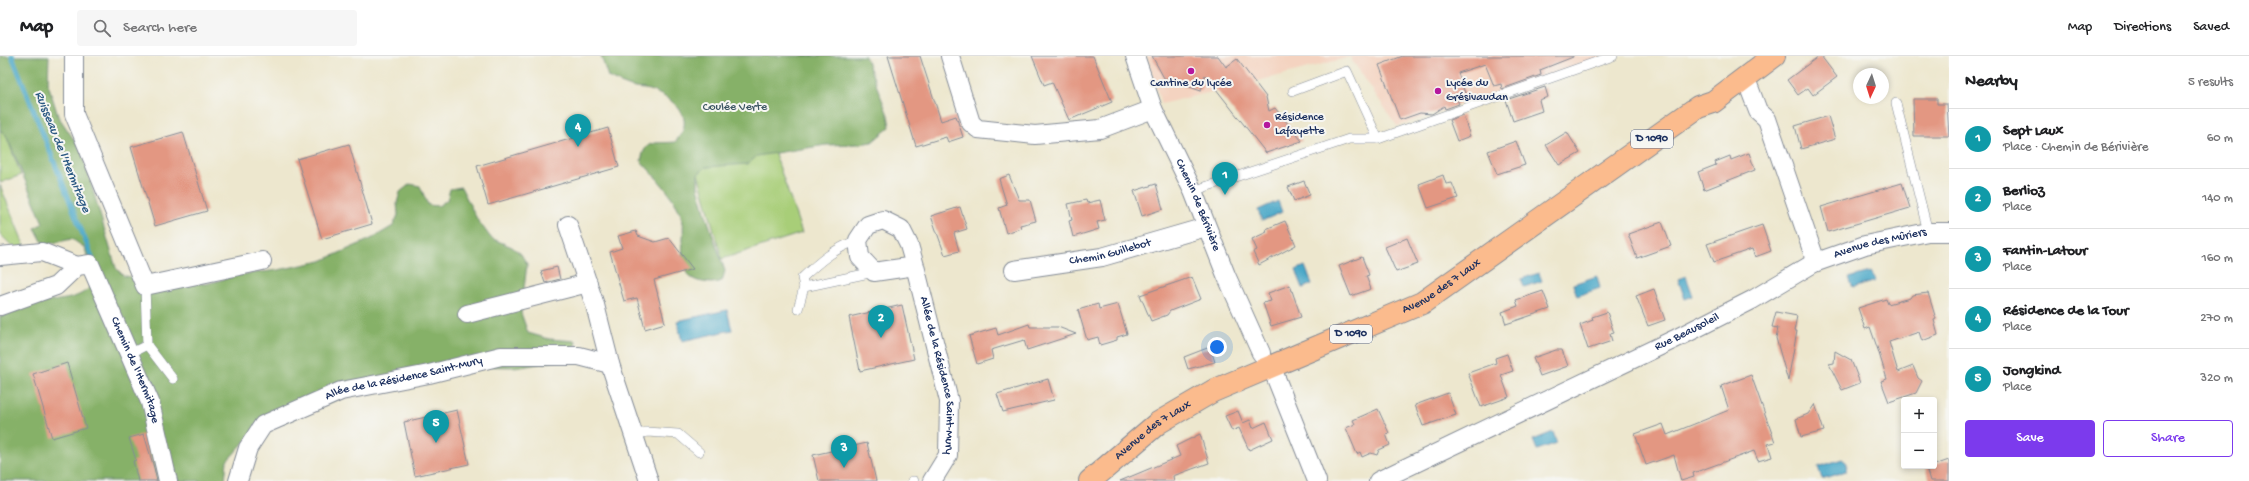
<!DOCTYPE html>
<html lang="en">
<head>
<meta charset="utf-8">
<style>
	:root { --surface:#fff; --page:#f6f6f6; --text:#202124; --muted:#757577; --line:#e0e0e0; --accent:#7c3aed }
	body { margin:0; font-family:"Gochi Hand",sans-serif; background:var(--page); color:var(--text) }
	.controls { position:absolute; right:12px; bottom:12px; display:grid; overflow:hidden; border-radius:4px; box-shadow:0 2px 6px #0003 }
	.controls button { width:36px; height:36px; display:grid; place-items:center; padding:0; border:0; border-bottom:1px solid var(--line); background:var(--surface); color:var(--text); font:20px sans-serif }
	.compass { position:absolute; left:1853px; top:12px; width:36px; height:36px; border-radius:50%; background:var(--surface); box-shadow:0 2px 6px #0003; rotate:184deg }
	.you { position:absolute; left:1217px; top:291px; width:14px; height:14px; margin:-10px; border:3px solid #fff; border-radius:50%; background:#1a73e8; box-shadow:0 0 0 6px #1a73e833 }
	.badge { display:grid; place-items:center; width:26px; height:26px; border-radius:50%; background:var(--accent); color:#fff; font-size:13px; font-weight:700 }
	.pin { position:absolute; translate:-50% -33px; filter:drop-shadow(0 1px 2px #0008) }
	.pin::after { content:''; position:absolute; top:21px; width:14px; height:12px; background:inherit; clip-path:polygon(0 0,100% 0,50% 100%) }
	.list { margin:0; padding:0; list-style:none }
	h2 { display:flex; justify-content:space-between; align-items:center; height:52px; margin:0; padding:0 16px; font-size:17px }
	h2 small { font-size:13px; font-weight:400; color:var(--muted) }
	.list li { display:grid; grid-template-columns:26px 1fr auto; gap:12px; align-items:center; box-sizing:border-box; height:60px; padding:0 16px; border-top:1px solid var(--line) }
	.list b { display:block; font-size:15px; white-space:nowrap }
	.list p { margin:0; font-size:13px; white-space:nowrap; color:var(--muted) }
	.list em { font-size:13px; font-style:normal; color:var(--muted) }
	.actions { display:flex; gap:8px; padding:12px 16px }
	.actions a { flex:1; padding:9px 0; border:1px solid var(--accent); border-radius:4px; text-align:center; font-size:14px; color:var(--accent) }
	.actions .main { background:var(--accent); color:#fff }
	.icon { flex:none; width:22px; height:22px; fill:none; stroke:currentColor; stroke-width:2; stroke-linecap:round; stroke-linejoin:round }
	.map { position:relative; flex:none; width:1949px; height:425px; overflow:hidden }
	header { display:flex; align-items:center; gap:24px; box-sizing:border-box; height:56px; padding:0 20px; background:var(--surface); border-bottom:1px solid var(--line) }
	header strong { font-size:19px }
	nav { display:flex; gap:22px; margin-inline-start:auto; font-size:14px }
	.search { width:280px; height:36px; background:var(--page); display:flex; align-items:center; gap:10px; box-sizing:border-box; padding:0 14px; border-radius:4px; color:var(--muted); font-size:15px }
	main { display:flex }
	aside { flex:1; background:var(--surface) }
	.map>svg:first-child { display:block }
</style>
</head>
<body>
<header>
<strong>Map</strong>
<div class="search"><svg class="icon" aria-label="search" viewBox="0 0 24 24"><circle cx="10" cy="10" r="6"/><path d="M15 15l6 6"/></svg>Search here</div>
<nav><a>Map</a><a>Directions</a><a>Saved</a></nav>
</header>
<main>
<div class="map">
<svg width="1949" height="425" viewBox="0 0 1949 425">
	<rect width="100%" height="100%" fill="#f6f6f2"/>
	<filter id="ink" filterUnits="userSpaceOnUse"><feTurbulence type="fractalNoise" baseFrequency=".025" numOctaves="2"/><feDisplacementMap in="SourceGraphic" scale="8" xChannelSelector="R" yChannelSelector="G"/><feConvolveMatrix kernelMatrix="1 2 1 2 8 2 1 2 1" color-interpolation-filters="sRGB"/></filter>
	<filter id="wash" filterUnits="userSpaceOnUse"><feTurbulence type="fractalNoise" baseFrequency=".012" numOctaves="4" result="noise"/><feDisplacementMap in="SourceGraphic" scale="16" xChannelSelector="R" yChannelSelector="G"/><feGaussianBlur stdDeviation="0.9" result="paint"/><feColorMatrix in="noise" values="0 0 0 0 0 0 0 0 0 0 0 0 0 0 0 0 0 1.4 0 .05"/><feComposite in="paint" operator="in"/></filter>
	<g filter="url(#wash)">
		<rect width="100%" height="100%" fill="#ede7ce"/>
		<polygon fill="#f4d3c0" points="1147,0 1606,0 1397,70 1350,1 1274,21 1161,48"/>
		<g fill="#a8ce78" stroke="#627e6b">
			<polygon points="0,74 6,79 21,119 0,127"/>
			<polygon points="773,92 802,177 722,203 697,114"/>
			<polygon points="0,129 25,191 15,193 0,178"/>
		</g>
		<g fill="#86b168" stroke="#507063">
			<path d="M0,0H49L48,28L51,37L58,60L81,94L116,212L124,220L206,228L238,219L278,214L321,205L371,183L393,170L398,159L397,147L400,136L410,128L420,130L428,149L438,150L447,144L450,133L461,131L477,163L491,182L512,191L521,198L527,208L521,257L528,277L549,283L576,285L573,302L521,311L460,310L408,313L249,381L227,405L225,425H0V261C11,257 23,251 35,248C57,242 78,247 94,227L85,192L72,183L44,189L35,172L43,167L6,79L0,74Z"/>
			<path d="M601,0H865L888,59L890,71L872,86L859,88L826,89L757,100L748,108L706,111L698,118V131L705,156L725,215L722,225C713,228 707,227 698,225C671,217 689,178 681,159C672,137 656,122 641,105C645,82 656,88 675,86C698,62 674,42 649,34C643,32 636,33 631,31C623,28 615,25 608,21Z"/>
		</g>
		<g fill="#48a7c7" stroke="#326b92">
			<polygon points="1278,145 1282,156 1262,165 1258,154"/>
			<polygon points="1305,210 1312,228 1303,232 1296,214"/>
			<polygon points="1870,216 1876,225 1853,232 1849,222"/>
			<polygon points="1539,217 1542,225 1524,231 1521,223"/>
			<polygon points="1597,220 1600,232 1577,240 1573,228"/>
			<polygon points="1686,220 1693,240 1685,243 1678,223"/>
			<polygon points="727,254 732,274 682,285 677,265"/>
			<polygon points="1553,376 1557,387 1537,394 1533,384"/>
			<polygon points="1842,403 1847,407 1846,415 1822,423 1818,411"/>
		</g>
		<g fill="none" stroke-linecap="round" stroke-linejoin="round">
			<polyline stroke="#48a7c7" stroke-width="5" points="12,0 92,201"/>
		</g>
		<g id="blocks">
			<g fill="#e39782">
				<polygon points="888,0 920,0 941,65 956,60 963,81 948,86 946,81 916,90"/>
				<polygon points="1032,0 1093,0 1112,46 1069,64 1052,26 1044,29"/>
				<polygon points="1152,0 1218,0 1226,11 1237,3 1266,41 1269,55 1275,52 1302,85 1266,97 1205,19 1201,35 1164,22"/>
				<polygon points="1403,0 1573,0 1573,1 1540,14 1541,19 1502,33 1501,28 1494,30 1485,8 1458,17 1466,40 1457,43 1459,48 1445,53 1444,50 1432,58 1420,57 1400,64 1379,9"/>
				<polygon points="1819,0 1821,0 1837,21 1813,39 1808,32 1798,39 1787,24"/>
				<polygon points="1545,31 1548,41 1539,44 1542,55 1513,65 1506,44"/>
				<polygon points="1913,43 1937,43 1937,48 1947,48 1949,80 1914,80"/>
				<polygon points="1463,59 1470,80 1457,85 1449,64"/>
				<polygon points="1828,60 1835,83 1801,93 1795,70"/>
				<polygon points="608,72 619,111 488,149 477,110"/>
				<polygon points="183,76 207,155 155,170 131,91"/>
				<polygon points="1567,76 1580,97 1559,109 1546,89"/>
				<polygon points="1516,85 1525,109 1497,118 1488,95"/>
				<polygon points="349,88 372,168 322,183 297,103"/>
				<polygon points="1749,97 1755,114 1704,134 1698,116 1716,109 1715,106 1730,100 1731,104"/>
				<polygon points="1009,119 1019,144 1030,144 1036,165 1020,169 1021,172 1006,177 999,152 1007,149 999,123"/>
				<polygon points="1443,119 1446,128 1452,127 1458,142 1428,152 1419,128"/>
				<polygon points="1304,125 1310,139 1294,145 1288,131"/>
				<polygon points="1902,127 1910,152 1828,176 1821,151"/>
				<polygon points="1156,128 1163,153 1142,160 1134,135"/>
				<polygon points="1086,144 1087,147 1100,144 1105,164 1097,166 1099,173 1073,181 1069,165 1072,164 1068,148"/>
				<polygon points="960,151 967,173 954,177 959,195 945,199 931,160"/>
				<polygon points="1285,165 1296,189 1259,209 1253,196 1257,194 1252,183 1267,176 1266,173"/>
				<polygon points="1662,166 1671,190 1637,202 1628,178"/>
				<polygon points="1762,169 1771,195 1755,201 1752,193 1714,206 1707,188"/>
				<polygon points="636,175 638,180 655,186 669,182 693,213 654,224 665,267 645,273 637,242 624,245 610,196 622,192 618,180"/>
				<polygon points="1407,182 1418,208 1396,216 1385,191"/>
				<polygon points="1362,201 1369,219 1366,220 1371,233 1351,240 1339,210"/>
				<polygon points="557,211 560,223 545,227 541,215"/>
				<polygon points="1192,221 1201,243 1170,255 1167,259 1151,265 1140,239"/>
				<polygon points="1290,229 1301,261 1271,270 1263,247 1271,245 1268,237"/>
				<polygon points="1654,233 1665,264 1648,270 1636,240"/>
				<polygon points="1543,235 1550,253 1506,268 1502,256 1518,250 1516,244"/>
				<polygon points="1928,237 1936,263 1934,264 1938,279 1922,285 1919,276 1889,286 1898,316 1913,310 1918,322 1922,325 1916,337 1889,346 1881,325 1887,323 1878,294 1870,271 1865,273 1858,252 1886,243 1888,248 1910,242 1912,239"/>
				<polygon points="1098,248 1099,253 1118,248 1127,278 1117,281 1117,284 1100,289 1098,281 1087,284 1078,254"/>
				<polygon points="902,249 914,303 860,315 849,261"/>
				<polygon points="1607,256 1614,277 1610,278 1612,285 1588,293 1580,269 1593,264 1592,261"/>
				<polygon points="1776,256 1797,260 1794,275 1797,275 1788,325 1776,282 1778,272 1772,271"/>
				<polygon points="1029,268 1030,271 1058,271 1076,278 1027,294 1024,284 991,294 993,303 977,308 969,280 996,272 998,279"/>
				<polygon points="1210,291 1215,306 1188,313 1184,301"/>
				<polygon points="1556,294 1562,294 1568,310 1540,320 1533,302"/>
				<polygon points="1835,295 1851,304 1860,327 1842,334 1829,308 1834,307"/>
				<polygon points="1507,298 1513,315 1501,319 1509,341 1481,351 1468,317 1496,307 1495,302"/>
				<polygon points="67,307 86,372 52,382 33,318"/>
				<polygon points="1751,319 1775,386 1768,388 1772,401 1758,405 1754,395 1693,417 1694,421 1681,425 1674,399 1646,409 1635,378 1663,368 1667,379 1729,354 1721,330"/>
				<polygon points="1048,323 1054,344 1003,356 997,338"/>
				<polygon points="1448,337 1456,359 1423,370 1415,349"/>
				<polygon points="1815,348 1824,375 1801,381 1796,363 1808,358"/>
				<polygon points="1378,353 1389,377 1386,378 1390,389 1379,394 1377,399 1371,397 1362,401 1360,396 1357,398 1346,372 1355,368 1353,364"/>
				<polygon points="457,354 469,408 415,420 404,366"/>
				<polygon points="1238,355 1243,367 1250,364 1253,372 1266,366 1273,383 1249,394 1239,372 1232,375 1225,360"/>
				<polygon points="144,378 154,412 157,425 138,425 133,405 136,404 129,382"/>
				<polygon points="1200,378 1209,407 1173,420 1174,425 1120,425 1180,400 1176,390"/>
				<polygon points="867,387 876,425 819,425 813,399"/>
				<polygon points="1949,404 1949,425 1930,425 1926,412"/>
			</g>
		</g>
	</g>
	<g filter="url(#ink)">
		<use href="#blocks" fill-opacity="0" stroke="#848b96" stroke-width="1"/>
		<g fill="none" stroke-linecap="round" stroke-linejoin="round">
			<g stroke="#848b96" stroke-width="10">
				<g id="service">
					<polyline points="1293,35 1347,15 1378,83 1613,0"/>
					<polyline points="1896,47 1928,176"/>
					<polyline points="1193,135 1349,83 1378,83"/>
					<path d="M804,231L802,222C819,206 835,192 858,184"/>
					<polyline points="798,253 804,231 874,216"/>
					<polyline points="147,289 173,323"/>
					<polyline points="129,298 147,289 145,230"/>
					<polyline points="634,379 647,376 678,378 699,396"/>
					<polyline points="912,425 914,425"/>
				</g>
			</g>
			<g stroke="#848b96" stroke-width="20">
				<g id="minor">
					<polyline points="74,0 74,58 145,230 262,205"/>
					<polyline points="950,0 971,67 978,73 1035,79 1100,73 1153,53"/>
					<path id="s1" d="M1135,0L1153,53L1193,135L1226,219L1261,297"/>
					<polyline points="1746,23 1758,55 1767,63 1813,197 1814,207"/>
					<polyline points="568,169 595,249 610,308 649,425"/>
					<polyline points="0,200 42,196 77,210"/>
					<path id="s2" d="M915,210L874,216L860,201L858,184L868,169L883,164L901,173L909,189L915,210L949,345L948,399L932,425"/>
					<path id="s3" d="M1014,214L1102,201L1206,171"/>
					<path id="s4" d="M0,250L56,230L77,210L90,208L150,346L168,425"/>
					<polyline points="467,258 588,227"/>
					<polyline points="1272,312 1317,425"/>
					<path id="s5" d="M238,425L248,392L263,369L341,335L429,318L501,300H579L610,308"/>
					<path id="s6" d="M1378,425L1677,282L1752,244L1814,207L1865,189L1928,176H1949"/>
				</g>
			</g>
			<g stroke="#848b96" stroke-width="24">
				<g id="primary">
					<path id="s7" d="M1090,425L1158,367L1213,335L1422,247L1698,51L1713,46L1774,0"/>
				</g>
			</g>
			<use href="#service" stroke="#fff" stroke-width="9"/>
			<use href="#minor" stroke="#fff" stroke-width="18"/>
			<use href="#primary" stroke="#fbbb8d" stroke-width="22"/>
		</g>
	</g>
	<g fill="#b5179e" stroke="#f6f6f2" stroke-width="1.5">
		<circle cx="1191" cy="15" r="4"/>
		<circle cx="1438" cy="35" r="4"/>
		<circle cx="1267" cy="69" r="4"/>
	</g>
	<g text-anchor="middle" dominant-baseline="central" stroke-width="4" stroke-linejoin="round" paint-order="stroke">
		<g fill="#f6f6f2" stroke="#5d6b8a" stroke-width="1">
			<rect x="1631" y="74" width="42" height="18" rx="3"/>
			<rect x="1330" y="269" width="42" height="18" rx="3"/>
		</g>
		<g font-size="11" font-weight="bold" fill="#1b2f5e">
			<text x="1652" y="83">D 1090</text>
			<text x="1351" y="278">D 1090</text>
		</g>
		<g font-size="12" fill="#1b2f5e" stroke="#f6f6f2" text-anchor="start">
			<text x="1191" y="28" text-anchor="middle">Cantine du lycée</text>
			<text x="1446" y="28">Lycée du<tspan x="1446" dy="14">Grésivaudan</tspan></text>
			<text x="1275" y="62">Résidence<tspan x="1275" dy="14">Lafayette</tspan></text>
		</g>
		<g font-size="12" fill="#3e5764" stroke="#f6f6f2">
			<text x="735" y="52">Coulée Verte</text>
		</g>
		<g font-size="12" fill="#1b2f5e" stroke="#f6f6f2">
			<text stroke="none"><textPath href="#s1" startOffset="162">Chemin de Bérivière</textPath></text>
			<text stroke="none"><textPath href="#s6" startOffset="557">Avenue des Mûriers</textPath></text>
			<text stroke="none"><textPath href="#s3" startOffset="98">Chemin Guillebot</textPath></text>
			<text stroke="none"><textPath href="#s7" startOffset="405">Avenue des 7 Laux</textPath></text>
			<text stroke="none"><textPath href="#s6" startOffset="343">Rue Beausoleil</textPath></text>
			<text stroke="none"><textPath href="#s4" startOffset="217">Chemin de l'Hermitage</textPath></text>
			<text stroke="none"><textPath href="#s2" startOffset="285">Allée de la Résidence Saint-Mury</textPath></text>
			<text stroke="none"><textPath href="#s5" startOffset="211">Allée de la Résidence Saint-Mury</textPath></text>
			<text stroke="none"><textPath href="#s7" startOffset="81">Avenue des 7 Laux</textPath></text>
		</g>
		<g font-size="13" font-style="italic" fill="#2b5983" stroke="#f6f6f2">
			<text transform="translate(62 96) rotate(68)">Ruisseau de l'Hermitage</text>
		</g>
	</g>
</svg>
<div class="controls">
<button>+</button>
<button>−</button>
</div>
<svg class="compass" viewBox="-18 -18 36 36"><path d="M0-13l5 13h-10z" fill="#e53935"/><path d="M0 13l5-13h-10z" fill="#757577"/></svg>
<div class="you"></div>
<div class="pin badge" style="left:1225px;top:139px;background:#0f9aa8">1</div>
<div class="pin badge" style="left:881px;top:282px;background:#0f9aa8">2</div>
<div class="pin badge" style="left:844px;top:412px;background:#0f9aa8">3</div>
<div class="pin badge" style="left:578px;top:91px;background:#0f9aa8">4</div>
<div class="pin badge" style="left:436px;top:387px;background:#0f9aa8">5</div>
</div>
<aside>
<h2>Nearby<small>5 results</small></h2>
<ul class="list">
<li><span class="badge" style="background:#0f9aa8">1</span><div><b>Sept Laux</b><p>Place · Chemin de Bérivière</p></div><em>60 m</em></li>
<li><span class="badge" style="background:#0f9aa8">2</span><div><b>Berlioz</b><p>Place</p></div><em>140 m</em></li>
<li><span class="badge" style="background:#0f9aa8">3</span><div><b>Fantin-Latour</b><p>Place</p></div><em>160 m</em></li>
<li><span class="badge" style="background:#0f9aa8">4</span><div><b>Résidence de la Tour</b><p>Place</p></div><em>270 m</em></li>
<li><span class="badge" style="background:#0f9aa8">5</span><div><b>Jongkind</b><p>Place</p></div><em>320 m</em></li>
</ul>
<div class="actions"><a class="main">Save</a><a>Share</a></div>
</aside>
</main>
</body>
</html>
